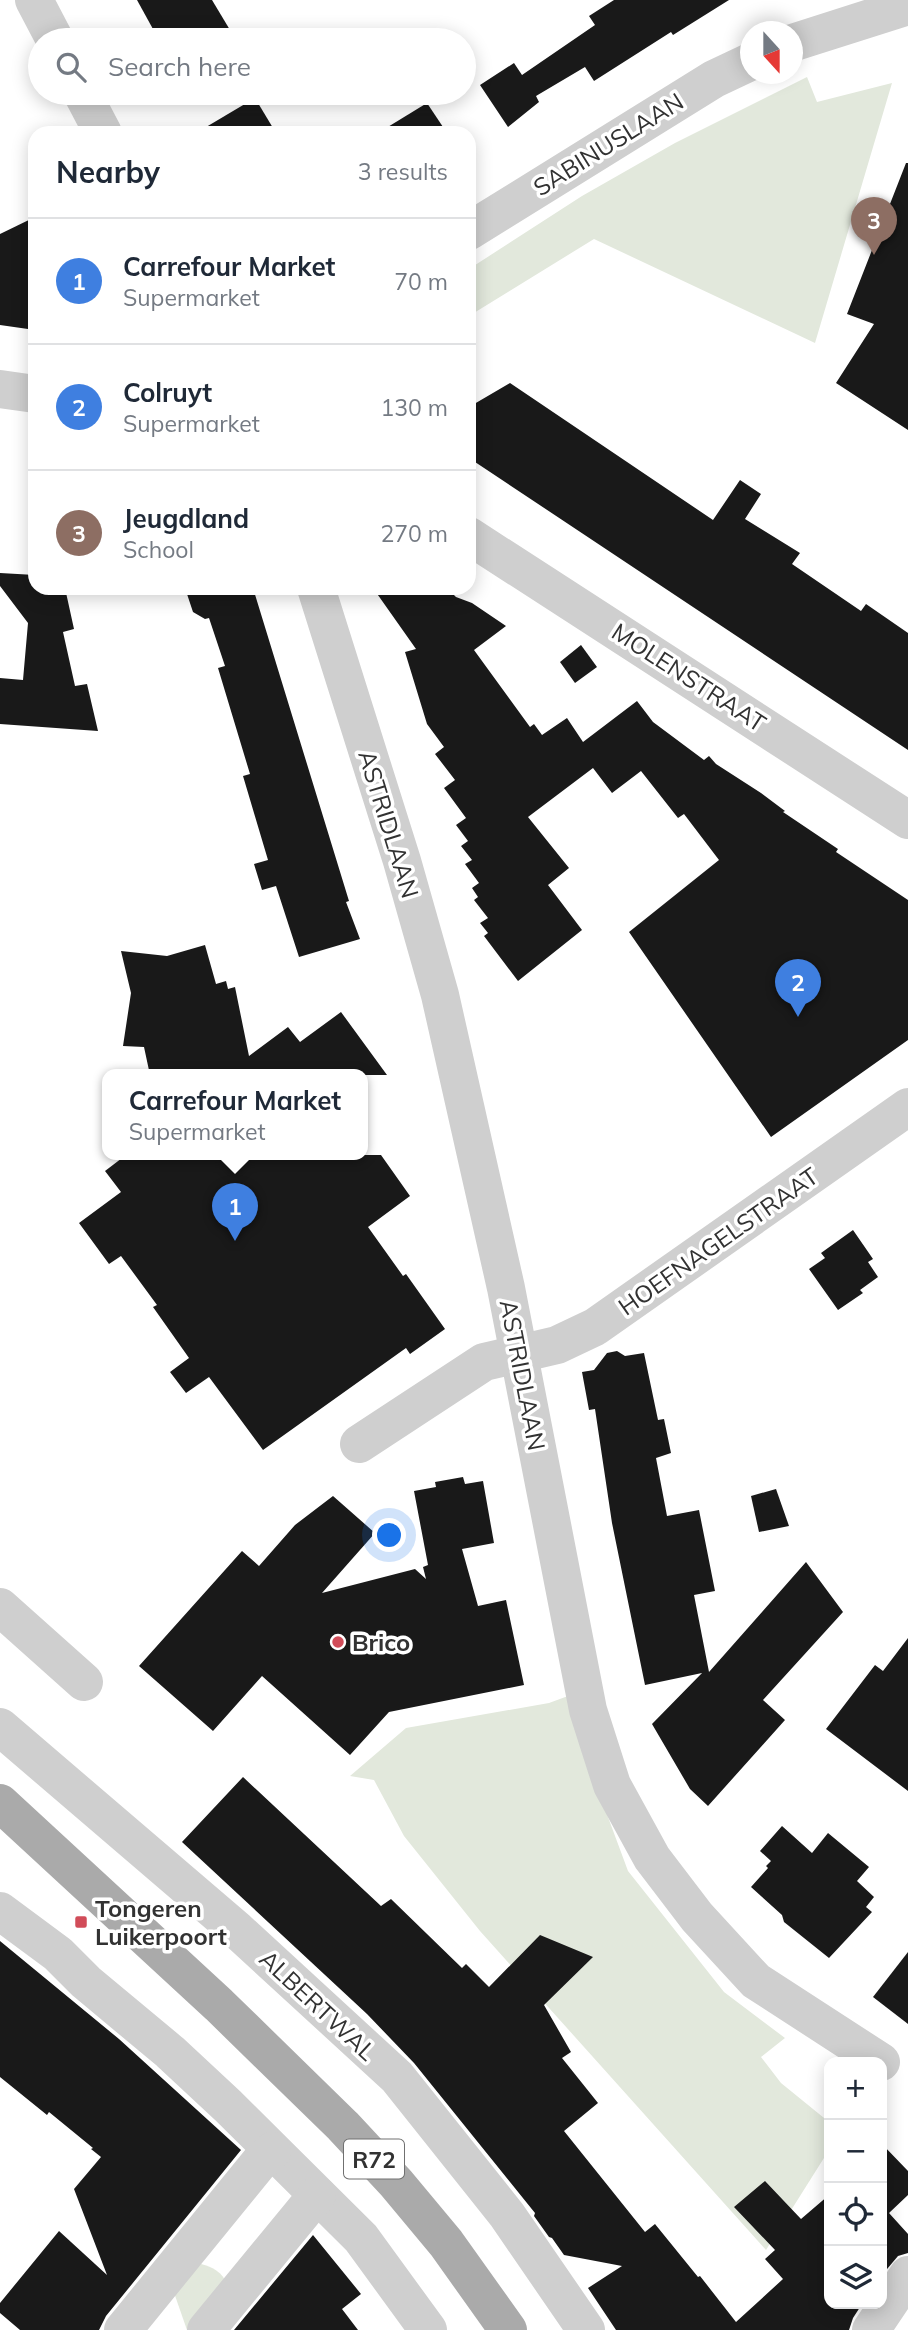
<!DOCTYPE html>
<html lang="en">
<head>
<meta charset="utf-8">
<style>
	:root { --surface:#fff; --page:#f2f2f3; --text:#1f2937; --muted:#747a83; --line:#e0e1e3; --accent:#d14c59 }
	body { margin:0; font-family:Mulish,sans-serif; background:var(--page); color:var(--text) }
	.controls { position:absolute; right:21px; bottom:21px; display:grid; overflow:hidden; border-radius:14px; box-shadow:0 4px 18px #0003 }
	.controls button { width:63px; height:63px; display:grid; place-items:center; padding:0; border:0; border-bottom:2px solid var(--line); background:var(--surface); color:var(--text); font:35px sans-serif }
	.compass { position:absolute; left:740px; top:21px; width:63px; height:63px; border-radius:50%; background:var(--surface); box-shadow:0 4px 18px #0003; rotate:159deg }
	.you { position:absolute; left:390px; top:1536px; width:24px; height:24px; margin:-18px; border:5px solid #fff; border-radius:50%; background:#1a73e8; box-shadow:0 0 0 10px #1a73e833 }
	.badge { display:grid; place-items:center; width:46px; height:46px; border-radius:50%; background:var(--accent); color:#fff; font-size:23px; font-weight:700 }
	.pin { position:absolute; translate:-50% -58px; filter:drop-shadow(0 2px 4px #0008) }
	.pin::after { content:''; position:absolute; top:37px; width:24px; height:21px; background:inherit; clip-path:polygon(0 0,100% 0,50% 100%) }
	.popup { position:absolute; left:102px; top:1069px; width:266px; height:91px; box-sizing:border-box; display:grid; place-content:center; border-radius:14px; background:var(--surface); filter:drop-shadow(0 2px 5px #0005); font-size:23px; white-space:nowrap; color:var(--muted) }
	.popup b { font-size:26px; color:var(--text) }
	.popup::after { content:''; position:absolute; left:50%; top:100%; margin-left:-14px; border:14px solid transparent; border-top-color:var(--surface) }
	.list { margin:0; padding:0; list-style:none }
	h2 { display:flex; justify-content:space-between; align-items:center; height:91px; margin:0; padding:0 28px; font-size:30px }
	h2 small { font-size:23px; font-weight:400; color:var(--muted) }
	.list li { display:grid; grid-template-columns:46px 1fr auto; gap:21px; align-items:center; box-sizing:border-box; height:126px; padding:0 28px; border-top:2px solid var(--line) }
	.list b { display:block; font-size:26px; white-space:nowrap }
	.list p { margin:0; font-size:23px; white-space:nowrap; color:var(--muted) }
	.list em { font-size:23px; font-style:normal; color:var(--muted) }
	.icon { flex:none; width:38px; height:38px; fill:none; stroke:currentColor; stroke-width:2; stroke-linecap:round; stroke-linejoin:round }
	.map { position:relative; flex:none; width:908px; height:2330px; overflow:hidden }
	.search { position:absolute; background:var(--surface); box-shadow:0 4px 18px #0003; left:28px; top:28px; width:448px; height:77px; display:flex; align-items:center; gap:18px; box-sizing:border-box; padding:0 24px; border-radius:38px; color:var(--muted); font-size:26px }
	.panel { position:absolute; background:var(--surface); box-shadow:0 4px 18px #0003; left:28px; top:126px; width:448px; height:469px; border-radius:21px }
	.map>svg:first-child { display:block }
</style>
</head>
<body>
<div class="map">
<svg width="908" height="2330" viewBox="0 0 908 2330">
	<rect width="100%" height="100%" fill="#fff"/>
	<g fill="#e2e8dc">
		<polygon points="807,77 817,102 892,83 815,343 594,239 469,316 469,269 582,196 675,143"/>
		<polygon points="568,1696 605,1809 628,1871 724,1992 785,2038 761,2057 781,2083 829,2122 829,2150 766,2250 480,1931 404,1836 374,1780 350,1776 406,1728 549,1703"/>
		<path d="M201,2264C213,2267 222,2272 227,2284L187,2330L172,2287Z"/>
	</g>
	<g fill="#191919">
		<polygon points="137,0 212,0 236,40 159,40"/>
		<polygon points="614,0 729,0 673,35 671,32 594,81 585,67 536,96 539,102 508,127 480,85 514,63 522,75 595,25 589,16"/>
		<polygon points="255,98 276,133 196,133"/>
		<polygon points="427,103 447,133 378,133"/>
		<polygon points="906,163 908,163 908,430 836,383 874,324 847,314"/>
		<polygon points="35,217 35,330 0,325 0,234"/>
		<polygon points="510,383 713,520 740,480 761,494 745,519 800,553 792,564 861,611 866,604 908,633 908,750 469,458 469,407"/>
		<polygon points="0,573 35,575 35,588 65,588 74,629 63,632 75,686 87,684 98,731 0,724 0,678 23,680 28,623 0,586"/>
		<polygon points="185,588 253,588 349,901 346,902 360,939 299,957 276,886 262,890 254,864 268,860 243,776 250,774 218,668 225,666 209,618 205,619 193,612"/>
		<polygon points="373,588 447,588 456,597 472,603 506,626 474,650 530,727 534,724 542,735 567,718 583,742 637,701 653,722 704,760 709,756 716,764 761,793 785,811 783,812 838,849 836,852 908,900 908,1040 771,1137 629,932 719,860 684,814 678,818 641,771 612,793 593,768 528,817 569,868 548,885 582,930 518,981 484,936 488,933 480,923 488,918 474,900 478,897 472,888 479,883 465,864 472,860 461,846 468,841 456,825 466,818 444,788 455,780 435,754 444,747 427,724 405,652 416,649"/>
		<polygon points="581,645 597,667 575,683 560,662"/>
		<polygon points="205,945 216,984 226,981 228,989 235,987 249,1056 288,1027 300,1042 341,1012 387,1075 150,1075 144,1047 123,1046 131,993 121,951 167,956"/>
		<polygon points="126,1155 381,1155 410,1196 368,1227 403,1276 406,1274 445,1329 410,1354 406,1348 263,1450 209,1377 186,1393 170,1372 189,1358 153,1307 157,1305 121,1256 109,1264 79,1223 121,1192 105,1171"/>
		<polygon points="853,1230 873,1259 868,1262 878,1277 860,1290 863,1293 838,1310 809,1269 825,1258 821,1253"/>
		<polygon points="617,1351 625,1356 644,1353 658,1420 664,1419 671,1453 656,1458 667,1516 699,1510 715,1591 694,1595 709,1672 806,1562 843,1612 763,1700 785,1720 708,1806 690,1789 652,1724 702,1673 645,1685 612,1523 595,1409 589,1410 582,1372 594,1370 607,1353"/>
		<polygon points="463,1477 465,1484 483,1481 494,1543 462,1549 478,1606 506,1600 524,1685 389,1712 350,1755 262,1676 213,1731 139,1666 242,1551 259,1566 295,1525 333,1496 375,1533 322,1593 415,1569 426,1579 423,1567 428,1565 414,1491 436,1487 435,1482"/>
		<polygon points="776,1489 789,1526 759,1532 751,1496"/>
		<polygon points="908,1638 908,1791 826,1729 875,1665 883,1671"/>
		<polygon points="243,1777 381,1906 391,1899 462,1968 466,1964 489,1987 540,1935 593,1957 544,2005 571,2052 562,2058 598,2103 564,2131 645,2232 655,2224 698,2277 700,2276 736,2322 783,2279 765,2259 775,2250 734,2207 765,2181 801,2219 829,2195 829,2304 862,2304 853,2318 849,2330 616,2330 588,2288 622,2266 564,2255 552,2238 549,2237 534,2216 535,2213 414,2063 367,2014 182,1842"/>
		<polygon points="782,1826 812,1853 828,1833 869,1867 857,1881 874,1897 866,1907 872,1912 829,1958 784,1922 782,1915 751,1887 768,1868 766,1866 771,1861 760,1851"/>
		<polygon points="0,1941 119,2039 241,2150 106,2316 99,2330 20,2330 0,2313 0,2303 59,2231 107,2275 74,2189 101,2157 91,2149 93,2148 49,2112 47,2115 0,2077"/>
		<polygon points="908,1952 908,2024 873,1997"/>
		<polygon points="882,2144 908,2171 908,2195 889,2213 908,2234 908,2253 898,2256 882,2275"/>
		<polygon points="313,2235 361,2294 342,2309 358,2330 234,2330"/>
	</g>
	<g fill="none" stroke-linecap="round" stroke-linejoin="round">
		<g stroke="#cfcfcf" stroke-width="38">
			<polyline points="34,0 55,40"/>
			<polyline points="792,43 908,6"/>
			<polyline points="82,93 103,133"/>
			<polyline points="469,231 714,79 750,62"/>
			<polyline points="0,389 35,394"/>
			<polyline points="469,536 908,820"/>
			<polyline points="316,588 402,861 440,995 506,1288 588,1710 612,1785 652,1858 697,1917 756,1981 881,2062"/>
			<polyline points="359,1444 484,1362 557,1345 595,1327 908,1107"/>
			<polyline points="0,1607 84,1682"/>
			<polyline points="0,1727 237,1930 397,2077 507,2215 586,2330"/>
			<polyline points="0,1911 58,1954 86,1982 170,2052 228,2106 361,2238 428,2330"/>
			<polyline points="123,2330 259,2163 272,2151"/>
			<polyline points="206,2330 317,2195"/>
			<polyline points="871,2330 908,2275"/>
		</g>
		<polyline stroke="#aaa" stroke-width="38" points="0,1803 219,2005 343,2126 396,2183 446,2243 508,2330"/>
	</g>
	<g fill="#d14c59" stroke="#fff" stroke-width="2.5">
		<circle cx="338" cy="1642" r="7"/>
		<rect x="74" y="1915" width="14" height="14" rx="3.5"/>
	</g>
	<g text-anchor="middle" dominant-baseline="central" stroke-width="7" stroke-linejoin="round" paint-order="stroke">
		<rect fill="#fff" stroke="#707070" stroke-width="2" x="344" y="2139.5" width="60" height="39" rx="5"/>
		<g font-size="23" font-weight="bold" fill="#323232">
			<text x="374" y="2159">R72</text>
		</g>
		<g font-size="24" fill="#323232" stroke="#fff">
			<text transform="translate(608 144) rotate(-32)">SABINUSLAAN</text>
			<text transform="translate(689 677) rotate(33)">MOLENSTRAAT</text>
			<text transform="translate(389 824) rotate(73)">ASTRIDLAAN</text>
			<text transform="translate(718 1241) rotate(-35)">HOEFNAGELSTRAAT</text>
			<text transform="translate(523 1375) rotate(79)">ASTRIDLAAN</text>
			<text transform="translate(318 2005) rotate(43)">ALBERTWAL</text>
		</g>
		<g font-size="24" font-weight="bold" fill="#323232" stroke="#fff" text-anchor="start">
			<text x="352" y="1642">Brico</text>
			<text x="95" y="1908">Tongeren<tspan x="95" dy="28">Luikerpoort</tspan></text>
		</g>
	</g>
</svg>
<div class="controls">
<button>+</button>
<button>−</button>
<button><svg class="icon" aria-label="locate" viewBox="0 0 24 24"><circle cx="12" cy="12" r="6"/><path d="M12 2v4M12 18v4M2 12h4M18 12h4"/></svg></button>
<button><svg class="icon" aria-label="layers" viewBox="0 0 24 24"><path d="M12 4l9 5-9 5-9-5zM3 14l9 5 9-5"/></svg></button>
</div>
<svg class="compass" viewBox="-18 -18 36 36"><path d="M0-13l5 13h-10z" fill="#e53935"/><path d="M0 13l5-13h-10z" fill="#747a83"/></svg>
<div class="you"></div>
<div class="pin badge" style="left:235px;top:1241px;background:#3f7fe0">1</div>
<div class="popup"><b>Carrefour Market</b>Supermarket</div>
<div class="pin badge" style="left:798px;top:1017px;background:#3f7fe0">2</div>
<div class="pin badge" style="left:874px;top:255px;background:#8d6e63">3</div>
<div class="search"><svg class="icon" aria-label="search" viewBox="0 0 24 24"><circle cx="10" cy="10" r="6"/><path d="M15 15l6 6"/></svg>Search here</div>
<section class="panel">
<h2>Nearby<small>3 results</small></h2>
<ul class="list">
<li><span class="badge" style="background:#3f7fe0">1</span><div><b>Carrefour Market</b><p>Supermarket</p></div><em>70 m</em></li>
<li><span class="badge" style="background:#3f7fe0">2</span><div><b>Colruyt</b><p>Supermarket</p></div><em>130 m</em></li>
<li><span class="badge" style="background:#8d6e63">3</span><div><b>Jeugdland</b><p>School</p></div><em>270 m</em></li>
</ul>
</section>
</div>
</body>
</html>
